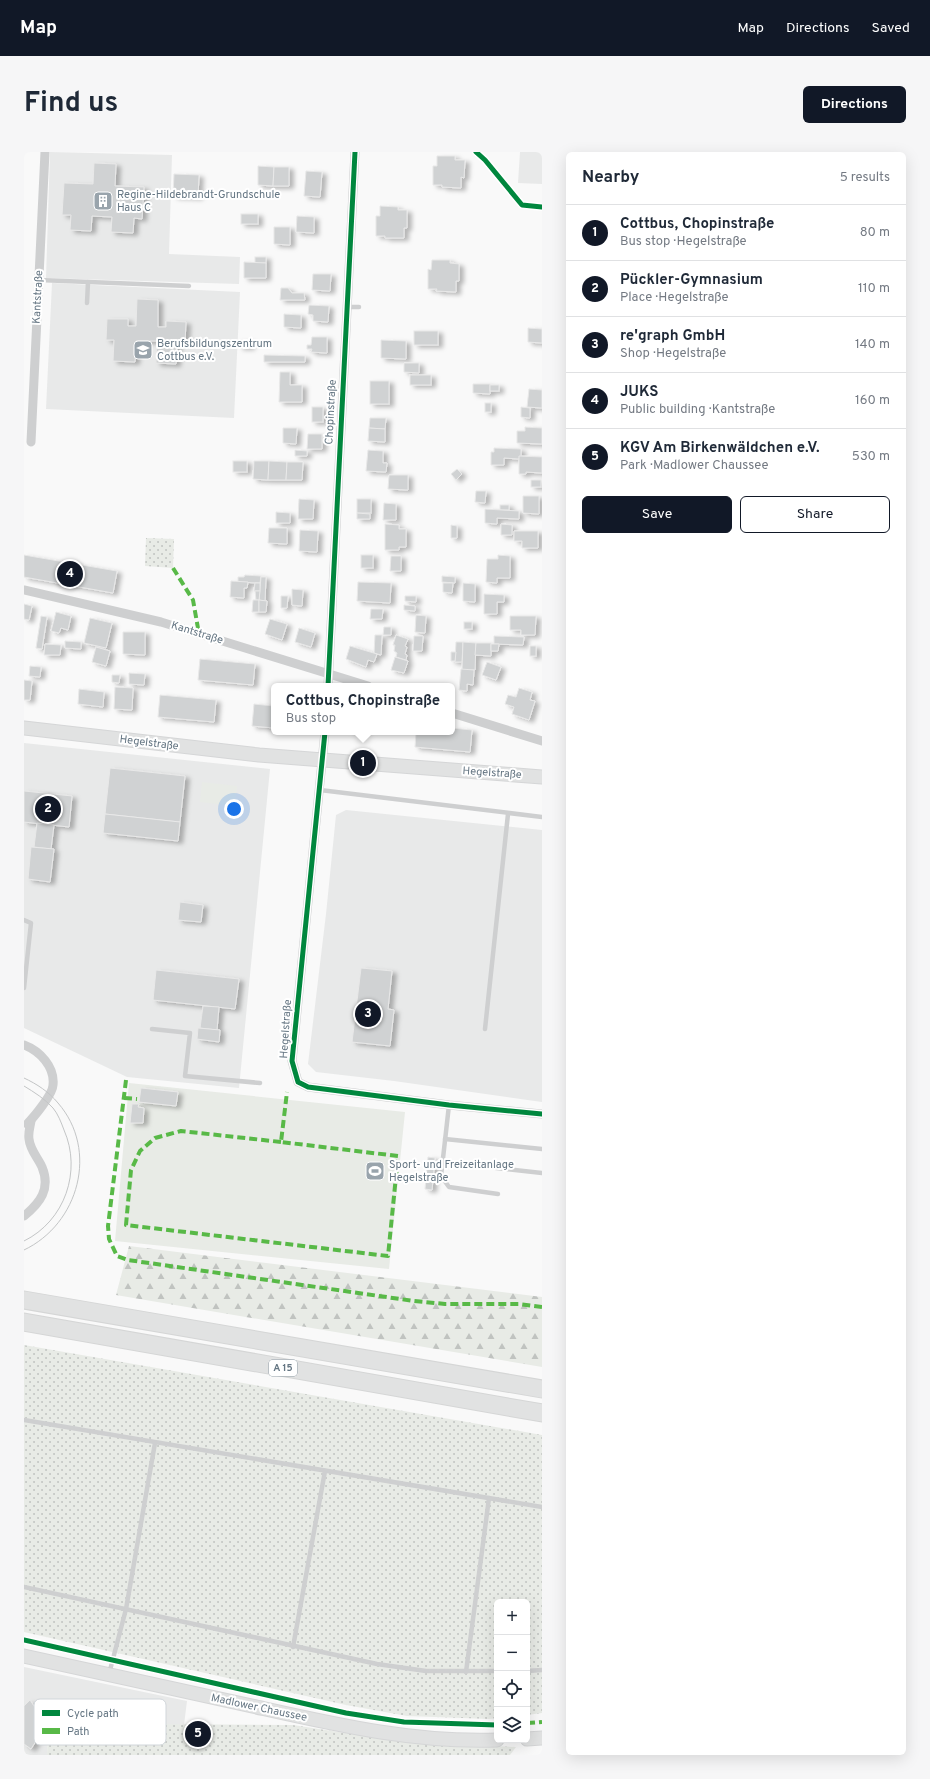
<!DOCTYPE html>
<html lang="en">
<head>
<meta charset="utf-8">
<style>
	:root { --surface:#fff; --page:#f6f6f7; --text:#1f2937; --muted:#747a83; --line:#e0e1e3; --accent:#111827 }
	body { margin:0; font-family:Overpass,sans-serif; background:var(--page); color:var(--text) }
	.controls { position:absolute; right:12px; bottom:12px; display:grid; overflow:hidden; border-radius:6px; box-shadow:0 4px 16px #0002 }
	.controls button { width:36px; height:36px; display:grid; place-items:center; padding:0; border:0; border-bottom:1px solid var(--line); background:var(--surface); color:var(--text); font:20px sans-serif }
	.you { position:absolute; left:210px; top:657px; width:14px; height:14px; margin:-10px; border:3px solid #fff; border-radius:50%; background:#1a73e8; box-shadow:0 0 0 6px #1a73e833 }
	.badge { display:grid; place-items:center; width:26px; height:26px; border-radius:50%; background:var(--accent); color:#fff; font-size:13px; font-weight:700 }
	.pin { position:absolute; translate:-50% -50%; border:2px solid #fff; box-shadow:0 1px 4px #0006 }
	.popup { position:absolute; left:247px; top:531px; width:184px; height:52px; box-sizing:border-box; display:grid; place-content:center; border-radius:6px; background:var(--surface); filter:drop-shadow(0 1px 3px #0005); font-size:13px; white-space:nowrap; color:var(--muted) }
	.popup b { font-size:15px; color:var(--text) }
	.popup::after { content:''; position:absolute; left:50%; top:100%; margin-left:-8px; border:8px solid transparent; border-top-color:var(--surface) }
	.list { margin:0; padding:0; list-style:none }
	h2 { display:flex; justify-content:space-between; align-items:center; height:52px; margin:0; padding:0 16px; font-size:17px }
	h2 small { font-size:13px; font-weight:400; color:var(--muted) }
	.list li { display:grid; grid-template-columns:26px 1fr auto; gap:12px; align-items:center; box-sizing:border-box; height:56px; padding:0 16px; border-top:1px solid var(--line) }
	.list b { display:block; font-size:15px; white-space:nowrap }
	.list p { margin:0; font-size:13px; white-space:nowrap; color:var(--muted) }
	.list em { font-size:13px; font-style:normal; color:var(--muted) }
	.actions { display:flex; gap:8px; padding:12px 16px }
	.actions a { flex:1; padding:9px 0; border:1px solid var(--accent); border-radius:6px; text-align:center; font-size:14px; color:var(--accent) }
	.actions .main { background:var(--accent); color:#fff }
	.icon { flex:none; width:22px; height:22px; fill:none; stroke:currentColor; stroke-width:2; stroke-linecap:round; stroke-linejoin:round }
	.map { position:relative; flex:none; width:518px; height:1603px; overflow:hidden; border-radius:6px }
	header { display:flex; align-items:center; gap:24px; box-sizing:border-box; height:56px; padding:0 20px; background:var(--accent); color:#fff }
	header strong { font-size:19px }
	nav { display:flex; gap:22px; margin-inline-start:auto; font-size:14px }
	.intro { display:flex; align-items:center; justify-content:space-between; box-sizing:border-box; height:96px; padding:0 24px }
	h1 { margin:0; font-size:28px }
	.button { padding:10px 18px; border-radius:6px; background:var(--accent); color:#fff; font-size:14px; font-weight:700 }
	main { display:flex; gap:24px; padding:0 24px }
	aside { flex:1; background:var(--surface); border-radius:6px; box-shadow:0 4px 16px #0002 }
	.map>svg:first-child { display:block }
</style>
</head>
<body>
<header>
<strong>Map</strong>
<nav><a>Map</a><a>Directions</a><a>Saved</a></nav>
</header>
<div class="intro"><h1>Find us</h1><a class="button">Directions</a></div>
<main>
<div class="map">
<svg width="518" height="1603" viewBox="0 0 518 1603">
	<defs>
		<pattern id="forest-firs" width="22" height="20" patternUnits="userSpaceOnUse"><rect width="22" height="20" fill="#e8ebe6"/><path d="M5 1l3.5 6h-7zM16 11l3.5 6h-7z" fill="#c0c3c0"/></pattern>
		<pattern id="park-dots" width="8" height="8" patternUnits="userSpaceOnUse"><rect width="8" height="8" fill="#e8ebe6"/><path d="M2 2h.1M6 6h.1" fill="none" stroke="#c0c3c0" stroke-width="1.8" stroke-linecap="round"/></pattern>
		<filter id="shadow"><feDropShadow dx="4.5" dy="2.5" stdDeviation="2" flood-color="#0004"/></filter>
	</defs>
	<rect width="100%" height="100%" fill="#f9f9f9"/>
	<g fill="#e8e9e9">
		<polygon points="26,0 148,3 145,102 216,105 215,132 22,126"/>
		<polygon points="496,0 518,0 518,32 494,31"/>
		<polygon points="28,131 216,140 210,266 22,257"/>
		<polygon points="0,591 246,617 215,936 103,925 0,876"/>
		<polygon points="322,658 518,678 518,950 370,929 292,920 284,912 302,762 312,663"/>
		<polygon points="0,1515 163,1549 160,1573 24,1573 23,1603 0,1603"/>
	</g>
	<g fill="#e8ebe6" fill-rule="evenodd">
		<polygon points="178,630 213,634 211,654 176,650"/>
		<path d="M105,931L381,960L365,1117L91,1089ZM117,936L154,940L152,954L115,950ZM108,952H114V955L120,956L119,971H107Z"/>
	</g>
	<polygon fill="url(#forest-firs)" points="105,1094 518,1145 518,1215 92,1143"/>
	<g fill="url(#park-dots)">
		<polygon points="122,386 150,387 149,416 121,414"/>
		<polygon points="0,1193 518,1283 518,1561 503,1563 503,1450 473,1450 473,1566 465,1567 383,1564 322,1553 0,1480"/>
		<polygon points="115,1572 269,1573 380,1590 492,1595 486,1603 23,1603 24,1573"/>
	</g>
	<g fill="#d0d2d3" stroke="#e8e8e8" filter="url(#shadow)">
		<polygon points="413,4 431,4 431,8 441,8 440,26 437,25 437,36 418,35 418,33 409,33 409,14 413,14"/>
		<polygon points="70,11 92,12 91,34 120,35 118,67 110,66 109,81 87,80 88,65 68,64 67,79 46,78 47,63 38,63 40,31 69,32"/>
		<polygon points="234,14 250,15 249,34 234,33"/>
		<polygon points="250,15 265,15 265,34 249,34"/>
		<polygon points="282,19 298,20 296,45 280,44"/>
		<polygon points="150,22 175,23 174,45 149,44"/>
		<polygon points="356,54 374,55 374,58 383,58 383,76 380,76 380,86 361,86 361,84 352,84 352,64 356,64"/>
		<rect x="217" y="62" width="17" height="10"/>
		<polygon points="273,64 290,65 290,81 272,80"/>
		<polygon points="250,75 266,75 266,93 250,92"/>
		<rect x="231" y="105" width="11" height="6"/>
		<polygon points="408,108 426,108 426,111 435,112 435,129 432,129 432,140 412,139 413,137 404,137 404,117 407,118"/>
		<polygon points="220,110 242,111 242,126 220,126"/>
		<polygon points="289,122 307,122 306,139 288,138"/>
		<polygon points="257,136 264,136 268,141 280,141 281,148 256,148"/>
		<polygon points="113,147 134,148 134,175 142,175 142,169 162,170 161,190 153,190 152,212 132,211 133,189 112,189 111,210 89,209 90,188 82,188 83,167 104,167 104,174 112,174"/>
		<polygon points="285,153 305,154 304,170 289,169 289,163 284,162"/>
		<polygon points="260,162 277,163 277,176 260,175"/>
		<polygon points="504,176 518,177 518,191 504,190"/>
		<rect x="390" y="179" width="24" height="14"/>
		<polygon points="288,185 303,185 303,201 287,200 288,197 283,197 283,193 287,193"/>
		<rect x="215" y="188" width="11" height="7"/>
		<polygon points="357,188 382,189 382,207 357,206"/>
		<polygon points="240,203 281,204 281,210 240,210"/>
		<polygon points="380,211 395,211 395,221 380,220"/>
		<polygon points="256,220 266,220 266,233 278,233 278,250 255,250"/>
		<rect x="386" y="223" width="21" height="10"/>
		<rect x="346" y="229" width="19" height="23"/>
		<polygon points="449,232 466,232 466,242 449,241"/>
		<rect x="466" y="233" width="9" height="6"/>
		<polygon points="505,237 518,238 518,256 503,255"/>
		<rect x="461" y="251" width="6" height="9"/>
		<rect x="288" y="255" width="11" height="15"/>
		<polygon points="497,255 506,256 506,266 497,265"/>
		<polygon points="346,266 362,266 361,277 345,276"/>
		<polygon points="501,275 518,276 518,292 493,291 493,279 501,279"/>
		<polygon points="259,276 273,276 272,292 259,291"/>
		<polygon points="345,276 361,277 361,290 344,289"/>
		<polygon points="284,282 298,282 298,297 283,297"/>
		<polygon points="470,296 497,297 497,304 495,307 480,306 480,313 467,313 467,300 470,300"/>
		<polygon points="271,298 283,299 283,304 271,304"/>
		<polygon points="344,298 359,299 359,311 363,311 362,320 342,319"/>
		<polygon points="495,304 518,305 518,321 502,320 502,322 495,322"/>
		<rect x="209" y="309" width="14" height="11"/>
		<polygon points="230,309 245,309 244,328 229,327"/>
		<polygon points="245,309 263,310 262,328 244,328"/>
		<polygon points="263,310 279,310 278,328 262,328"/>
		<polygon points="433,317 438,322 432,328 427,322"/>
		<polygon points="365,323 384,323 384,338 364,337"/>
		<rect x="507" y="328" width="10" height="7"/>
		<polygon points="452,339 462,339 461,351 451,350"/>
		<polygon points="499,344 515,344 515,362 499,361"/>
		<polygon points="275,347 290,348 289,367 274,367"/>
		<rect x="333" y="347" width="14" height="14"/>
		<polygon points="360,351 372,352 372,368 359,368"/>
		<rect x="476" y="353" width="9" height="5"/>
		<polygon points="461,357 495,359 495,367 473,366 473,372 461,371"/>
		<polygon points="252,360 266,361 266,371 252,371"/>
		<polygon points="333,361 346,362 346,367 333,367"/>
		<polygon points="361,372 375,373 375,377 382,377 382,395 375,395 375,398 361,398"/>
		<polygon points="477,372 488,373 488,383 477,383"/>
		<polygon points="427,373 433,374 433,386 427,386"/>
		<polygon points="245,376 263,376 263,392 244,391"/>
		<polygon points="276,378 294,379 293,400 275,399"/>
		<polygon points="490,379 514,379 514,396 498,396 498,389 490,389"/>
		<polygon points="0,403 93,419 89,441 0,425"/>
		<rect x="337" y="403" width="12" height="13"/>
		<polygon points="474,403 486,404 486,426 473,426 473,431 462,430 463,407 474,407"/>
		<polygon points="367,404 377,404 377,419 366,419"/>
		<polygon points="221,423 237,424 236,431 214,430 214,425 220,425"/>
		<polygon points="418,424 431,425 431,431 418,430"/>
		<polygon points="237,425 242,425 241,449 235,448"/>
		<polygon points="207,429 224,430 223,436 220,436 220,446 206,445"/>
		<polygon points="334,430 367,431 366,451 333,449"/>
		<polygon points="231,431 236,431 236,439 230,439"/>
		<polygon points="419,431 429,431 428,441 419,440"/>
		<polygon points="439,431 451,432 451,450 439,449"/>
		<polygon points="268,437 279,438 278,454 268,453"/>
		<polygon points="231,439 236,439 235,448 232,448"/>
		<polygon points="460,442 480,443 480,450 473,450 473,462 460,462"/>
		<polygon points="257,444 264,444 263,456 257,456"/>
		<polygon points="381,444 392,444 392,450 381,449"/>
		<polygon points="229,448 235,448 235,460 228,460"/>
		<polygon points="235,448 243,449 242,460 235,460"/>
		<polygon points="0,452 8,454 5,468 0,467"/>
		<polygon points="380,453 391,454 391,459 380,458"/>
		<polygon points="347,457 359,457 358,467 346,467"/>
		<polygon points="32,460 47,464 44,478 37,476 35,481 27,479"/>
		<polygon points="392,463 402,464 401,481 391,480"/>
		<polygon points="17,464 23,465 18,497 12,496"/>
		<polygon points="486,464 512,464 511,483 497,483 497,478 486,478"/>
		<polygon points="66,466 88,471 82,496 60,491"/>
		<polygon points="246,467 263,472 258,488 241,482"/>
		<rect x="440" y="470" width="8" height="7"/>
		<polygon points="360,475 367,475 367,483 359,483"/>
		<polygon points="275,476 291,481 287,495 271,490"/>
		<polygon points="99,480 121,480 121,503 99,502"/>
		<polygon points="351,483 358,483 357,503 350,501"/>
		<polygon points="372,483 384,487 381,494 383,495 381,502 383,503 382,508 372,505 373,501 370,499 371,493 369,493"/>
		<polygon points="390,484 399,484 398,499 389,499"/>
		<polygon points="470,484 500,485 499,493 470,492"/>
		<polygon points="41,489 57,490 57,497 41,496"/>
		<polygon points="432,490 439,490 438,510 431,510"/>
		<polygon points="439,490 452,491 451,518 438,518"/>
		<polygon points="452,491 467,491 467,504 451,503"/>
		<polygon points="21,492 37,493 36,503 20,503"/>
		<polygon points="467,492 475,492 474,499 467,499"/>
		<polygon points="326,494 353,502 350,510 344,508 342,515 322,507"/>
		<rect x="506" y="494" width="6" height="10"/>
		<polygon points="72,495 86,499 82,514 68,510"/>
		<polygon points="427,500 432,500 431,509 427,509"/>
		<polygon points="371,505 384,509 380,521 367,518"/>
		<polygon points="176,507 231,512 229,533 174,528"/>
		<polygon points="463,510 477,515 472,528 458,523"/>
		<polygon points="6,514 17,515 16,525 5,524"/>
		<polygon points="437,517 450,518 449,533 443,532 443,539 435,538"/>
		<polygon points="105,521 121,522 120,533 105,532"/>
		<polygon points="88,523 96,523 95,531 88,530"/>
		<polygon points="0,528 8,529 6,548 0,548"/>
		<polygon points="91,535 109,536 108,558 90,557"/>
		<polygon points="495,536 508,540 506,548 511,549 505,568 488,562 490,555 481,552 484,543 492,545"/>
		<polygon points="55,537 80,540 79,555 54,552"/>
		<polygon points="136,543 192,548 190,570 134,565"/>
		<polygon points="230,552 250,554 250,576 228,574"/>
		<polygon points="428,576 448,578 446,600 391,595 392,580 428,580"/>
		<polygon points="86,616 161,624 156,670 81,662"/>
		<polygon points="0,639 48,644 45,675 0,670"/>
		<polygon points="81,662 156,670 154,689 79,681"/>
		<polygon points="13,671 30,673 27,697 10,695"/>
		<polygon points="7,695 30,697 26,730 4,727"/>
		<polygon points="156,750 179,753 177,770 154,768"/>
		<polygon points="337,816 368,819 364,857 370,858 366,894 328,890"/>
		<polygon points="132,818 215,827 211,857 129,848"/>
		<polygon points="179,854 195,855 193,878 176,876"/>
		<polygon points="174,876 196,878 195,890 173,887"/>
		<polygon points="117,936 154,940 152,954 115,950"/>
		<polygon points="108,952 115,952 114,955 120,956 119,971 106,971"/>
		<polygon points="404,1005 411,1006 408,1038 401,1037"/>
		<polygon points="6,1548 14,1560 17,1573 14,1586 7,1597 0,1592 0,1554"/>
	</g>
	<g fill="none" stroke-linecap="round" stroke-linejoin="round">
		<g stroke="#d5d6d7" stroke-width="15">
			<g id="secondary">
				<polyline points="0,576 235,603 518,625"/>
				<path d="M0,1504C76,1521 152,1537 228,1554C309,1572 389,1591 473,1588"/>
				<polyline points="503,1587 518,1586"/>
			</g>
		</g>
		<g stroke="#d5d6d6" stroke-width="19">
			<g id="highway">
				<polyline points="0,1148 518,1237"/>
				<polyline points="0,1170 518,1261"/>
			</g>
		</g>
		<g stroke="#cecfd0" stroke-width="4.5">
			<polyline points="15,128 165,134"/>
			<polyline points="63,151 64,130"/>
			<polyline points="322,155 335,155"/>
			<polyline points="296,638 518,665"/>
			<polyline points="0,768 7,771 0,836"/>
			<polyline points="128,877 166,881 161,924 236,931"/>
			<polyline points="461,877 484,662"/>
			<polyline points="425,953 417,1024 425,1035 474,1042"/>
			<polyline points="421,987 518,997"/>
			<polyline points="418,1010 518,1021"/>
			<polyline points="0,1268 518,1355"/>
			<polyline points="0,1435 353,1512 402,1519 473,1519"/>
			<polyline points="269,1495 301,1319"/>
			<polyline points="503,1519 518,1518"/>
			<polyline points="442,1520 465,1346"/>
			<polyline points="85,1522 102,1457 131,1291"/>
		</g>
		<g stroke="#cecfd0" stroke-width="9">
			<polyline points="7,290 21,0"/>
			<polyline points="0,438 137,470 344,534"/>
			<polyline points="304,534 331,0"/>
			<polyline points="428,561 518,589"/>
			<polyline points="301,580 268,909 274,930 284,935 425,953 518,962"/>
			<path d="M0,893C16,899 31,915 29,933C29,942 10,965 3,972"/>
			<path d="M0,1064C16,1051 27,1037 18,1015C14,1006 6,998 5,987C4,981 6,975 7,969"/>
		</g>
		<use href="#secondary" stroke="#e1e2e2" stroke-width="13"/>
		<use href="#highway" stroke="#e1e2e2" stroke-width="17"/>
		<g stroke="#c3c5c6" stroke-width="1">
			<path d="M0,926C13,932 25,940 34,951C75,998 55,1072 0,1098"/>
			<path d="M0,934C10,940 21,947 29,956C34,962 37,970 40,978C58,1019 41,1069 0,1089"/>
		</g>
		<g stroke="#58b947" stroke-width="4" stroke-dasharray="8 4" stroke-linecap="butt">
			<polyline points="149,416 169,448 175,482"/>
			<polyline points="102,928 84,1074 85,1087 93,1104 104,1108 390,1149 421,1152 495,1152 518,1155"/>
			<polyline points="100,946 113,947"/>
			<polyline points="257,990 157,979 131,986 116,999 107,1018 102,1073 364,1104 374,1004 257,990 263,940"/>
			<polyline points="503,1571 518,1570"/>
		</g>
		<g stroke="#fff" stroke-width="8">
			<g id="cycleway">
				<polyline points="452,0 461,8 498,53 518,55"/>
				<polyline points="304,534 331,0"/>
				<polyline points="301,580 268,909 274,930 284,935 425,953 518,962"/>
				<polyline points="0,1488 322,1561 380,1570 473,1573"/>
			</g>
		</g>
		<use href="#cycleway" stroke="#00873e" stroke-width="5"/>
	</g>
	<defs>
		<g id="building-square" transform="scale(1)"><rect x="-9" y="-9" width="18" height="18" rx="4" fill="#99a4ac" stroke="#fff"/><path d="M-4-6H4V6H1V3H-1V6H-4ZM-2.5-4.3h1.7v1.8h-1.7ZM.8-4.3h1.7v1.8H.8ZM-2.5-1h1.7V.8h-1.7ZM.8-1h1.7V.8H.8Z" fill="#fff"/></g>
		<g id="school-square" transform="scale(1)"><rect x="-9" y="-9" width="18" height="18" rx="4" fill="#99a4ac" stroke="#fff"/><path d="M0-5L7-2L0 1L-7-2ZM-4 1L0 2.5L4 1V4Q0 6-4 4Z" fill="#fff"/></g>
		<g id="stadium-square" transform="scale(1)"><rect x="-9" y="-9" width="18" height="18" rx="4" fill="#99a4ac" stroke="#fff"/><path d="M0-5a6.5 5 0 1 0 0 10a6.5 5 0 1 0 0-10ZM-3.5-1.8h7v3.6h-7Z" fill="#fff"/></g>
	</defs>
	<g fill-rule="evenodd">
		<use href="#building-square" x="79" y="49"/>
		<use href="#school-square" x="119" y="198"/>
		<use href="#stadium-square" x="351" y="1019"/>
	</g>
	<g text-anchor="middle" dominant-baseline="central" stroke-width="4" stroke-linejoin="round" paint-order="stroke">
		<rect fill="#fff" stroke="#939fa8" stroke-width="1" x="245" y="1208" width="28" height="16" rx="3"/>
		<g font-size="10" font-weight="bold" fill="#657683">
			<text x="259" y="1216">A 15</text>
		</g>
		<g font-size="11" fill="#657683" stroke="#fff" text-anchor="start">
			<text x="93" y="43">Regine-Hildebrandt-Grundschule<tspan x="93" dy="13">Haus C</tspan></text>
			<text x="133" y="192">Berufsbildungszentrum<tspan x="133" dy="13">Cottbus e.V.</tspan></text>
			<text x="365" y="1013">Sport- und Freizeitanlage<tspan x="365" dy="13">Hegelstraße</tspan></text>
		</g>
		<g font-size="11" fill="#657683" stroke="#fff">
			<text transform="translate(14 145) rotate(-87)">Kantstraße</text>
			<text transform="translate(307 260) rotate(-87)">Chopinstraße</text>
			<text transform="translate(173 481) rotate(17)">Kantstraße</text>
			<text transform="translate(125 591) rotate(7)">Hegelstraße</text>
			<text transform="translate(468 621) rotate(4)">Hegelstraße</text>
			<text transform="translate(262 877) rotate(-86)">Hegelstraße</text>
			<text transform="translate(235 1556) rotate(12)">Madlower Chaussee</text>
		</g>
	</g>
	<rect x="10" y="1547" width="132" height="46" rx="6" fill="#fff" stroke="#d1d6da" stroke-width="1"/>
	<rect x="18" y="1558" width="18" height="6" fill="#00873e"/>
	<rect x="18" y="1576" width="18" height="6" fill="#58b947"/>
	<g font-size="11" fill="#657683">
		<text x="43" y="1565">Cycle path</text>
		<text x="43" y="1583">Path</text>
	</g>
</svg>
<div class="controls">
<button>+</button>
<button>−</button>
<button><svg class="icon" aria-label="locate" viewBox="0 0 24 24"><circle cx="12" cy="12" r="6"/><path d="M12 2v4M12 18v4M2 12h4M18 12h4"/></svg></button>
<button><svg class="icon" aria-label="layers" viewBox="0 0 24 24"><path d="M12 4l9 5-9 5-9-5zM3 14l9 5 9-5"/></svg></button>
</div>
<div class="you"></div>
<div class="pin badge" style="left:339px;top:611px">1</div>
<div class="popup"><b>Cottbus, Chopinstraße</b>Bus stop</div>
<div class="pin badge" style="left:24px;top:657px">2</div>
<div class="pin badge" style="left:344px;top:862px">3</div>
<div class="pin badge" style="left:46px;top:422px">4</div>
<div class="pin badge" style="left:174px;top:1582px">5</div>
</div>
<aside>
<h2>Nearby<small>5 results</small></h2>
<ul class="list">
<li><span class="badge">1</span><div><b>Cottbus, Chopinstraße</b><p>Bus stop · Hegelstraße</p></div><em>80 m</em></li>
<li><span class="badge">2</span><div><b>Pückler-Gymnasium</b><p>Place · Hegelstraße</p></div><em>110 m</em></li>
<li><span class="badge">3</span><div><b>re'graph GmbH</b><p>Shop · Hegelstraße</p></div><em>140 m</em></li>
<li><span class="badge">4</span><div><b>JUKS</b><p>Public building · Kantstraße</p></div><em>160 m</em></li>
<li><span class="badge">5</span><div><b>KGV Am Birkenwäldchen e.V.</b><p>Park · Madlower Chaussee</p></div><em>530 m</em></li>
</ul>
<div class="actions"><a class="main">Save</a><a>Share</a></div>
</aside>
</main>
</body>
</html>
